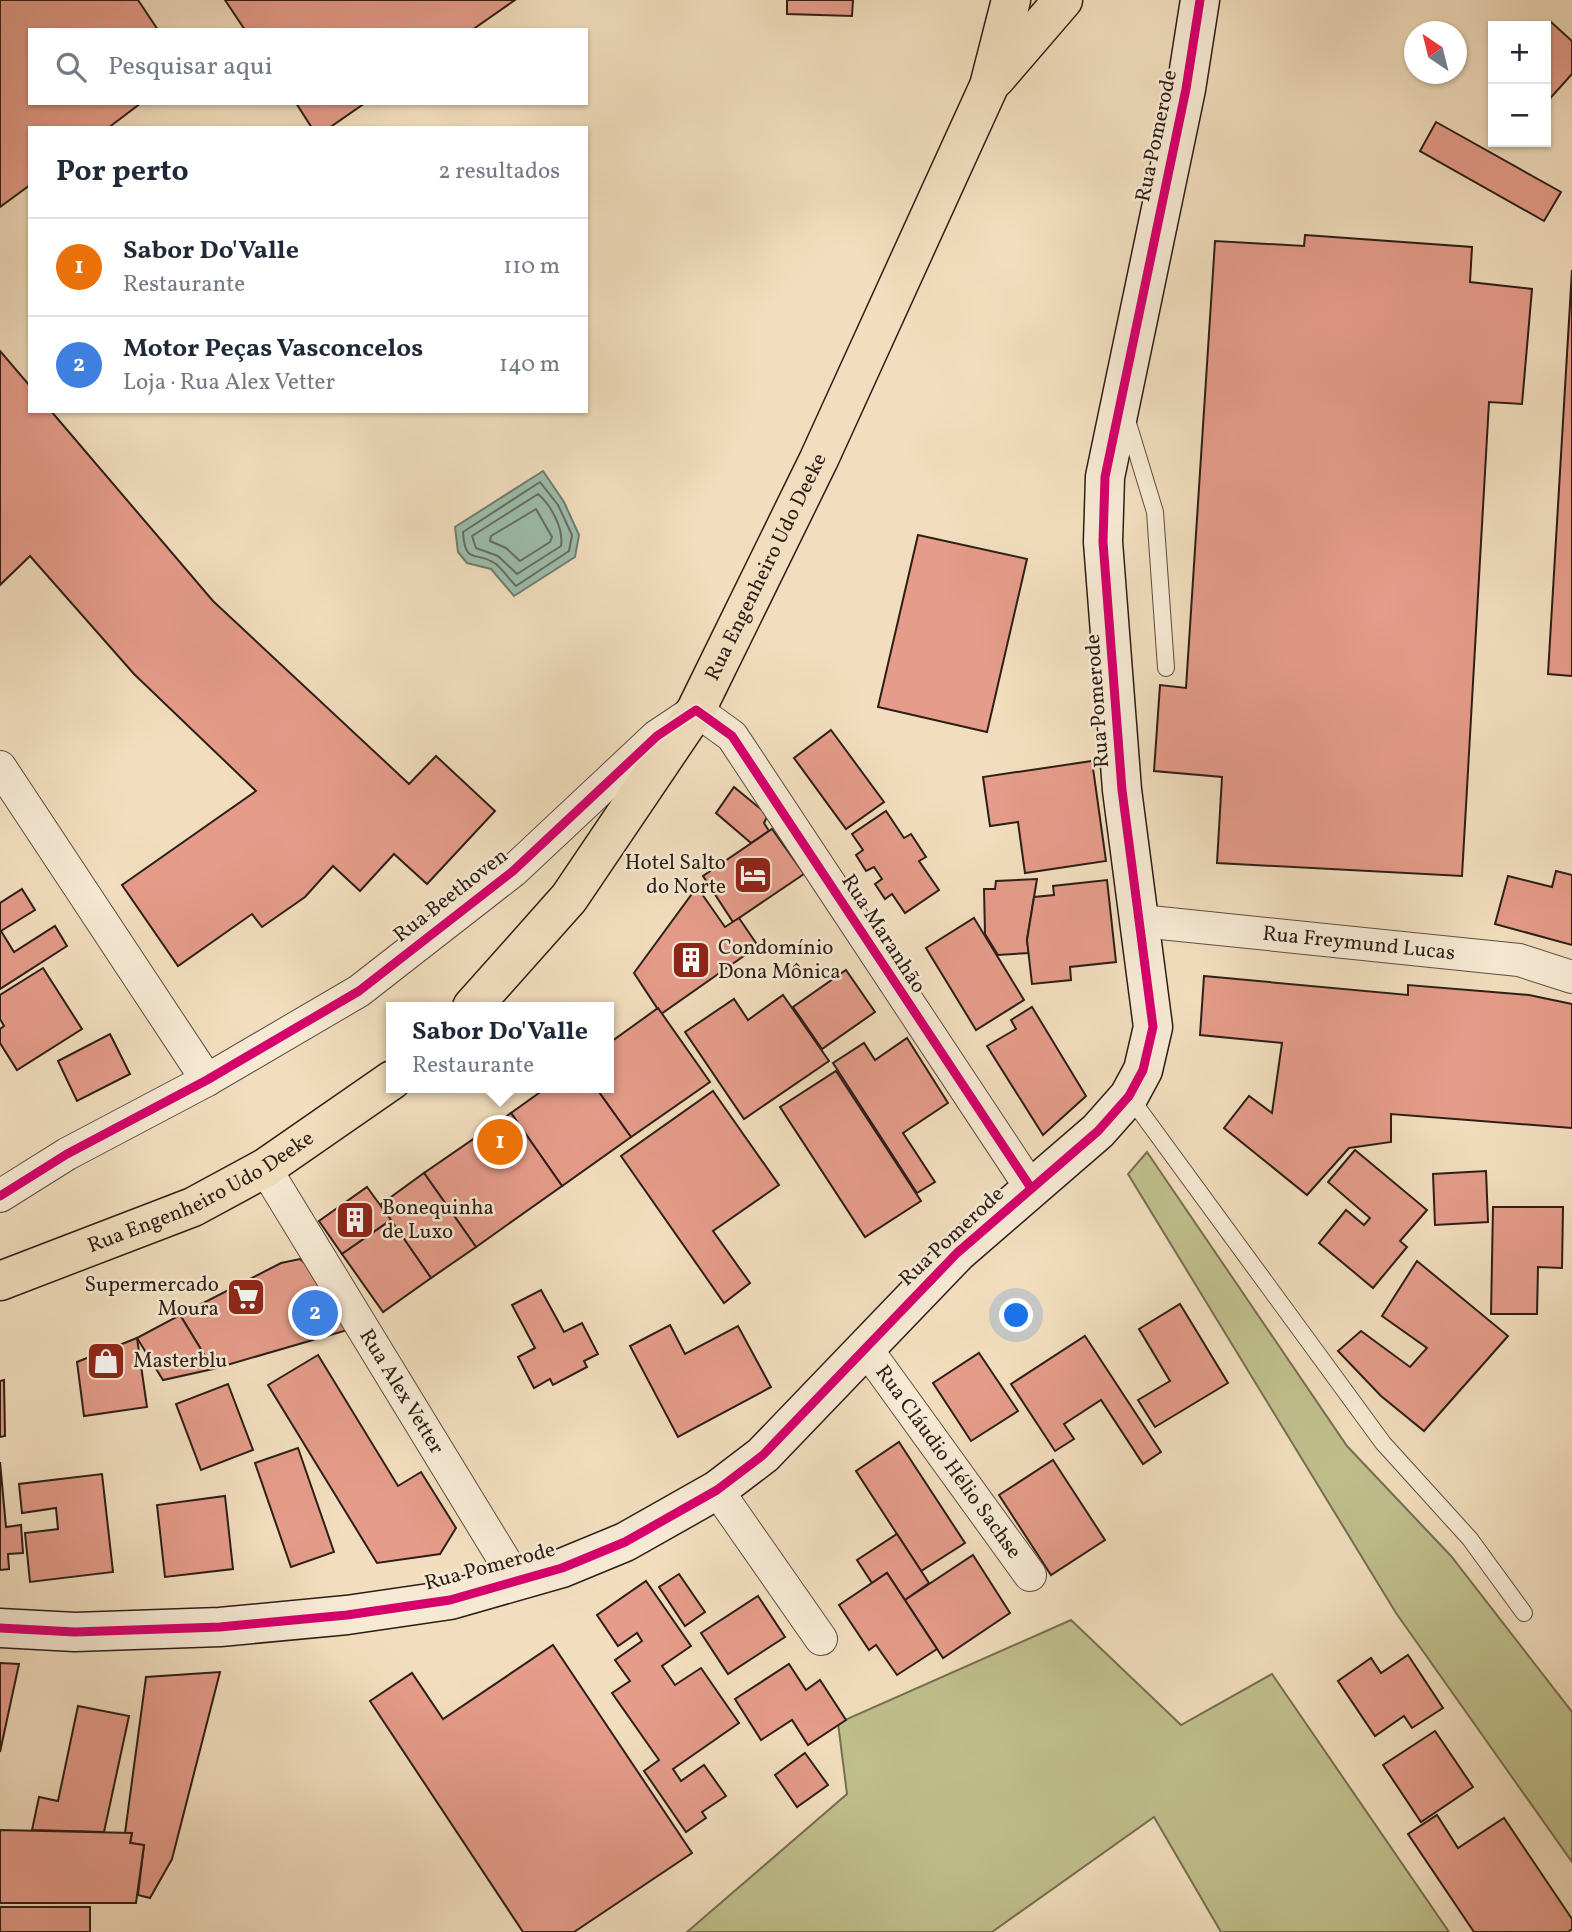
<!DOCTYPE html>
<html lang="pt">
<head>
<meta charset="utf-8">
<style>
	:root { --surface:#fff; --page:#f2f2f3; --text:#1f2937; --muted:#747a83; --line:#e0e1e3; --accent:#1a73e8 }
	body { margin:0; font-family:Vollkorn,serif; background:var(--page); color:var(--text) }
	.controls { position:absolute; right:21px; top:21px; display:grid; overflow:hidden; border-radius:0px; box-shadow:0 2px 5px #0004 }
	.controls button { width:63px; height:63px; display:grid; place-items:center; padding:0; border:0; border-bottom:2px solid var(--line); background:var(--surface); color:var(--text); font:35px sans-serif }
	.compass { position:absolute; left:1404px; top:21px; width:63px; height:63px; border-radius:50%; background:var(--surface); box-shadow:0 2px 5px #0004; rotate:325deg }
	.you { position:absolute; left:1017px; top:1316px; width:24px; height:24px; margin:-18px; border:5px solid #fff; border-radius:50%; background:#1a73e8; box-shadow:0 0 0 10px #1a73e833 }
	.badge { display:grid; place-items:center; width:46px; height:46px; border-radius:50%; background:var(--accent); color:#fff; font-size:23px; font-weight:700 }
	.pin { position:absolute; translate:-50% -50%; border:4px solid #fff; box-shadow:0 2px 7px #0006 }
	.popup { position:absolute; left:386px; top:1002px; width:228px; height:91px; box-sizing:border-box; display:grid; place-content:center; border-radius:0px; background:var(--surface); filter:drop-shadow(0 2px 5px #0005); font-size:23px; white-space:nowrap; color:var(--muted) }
	.popup b { font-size:26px; color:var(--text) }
	.popup::after { content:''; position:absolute; left:50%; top:100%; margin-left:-14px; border:14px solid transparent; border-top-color:var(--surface) }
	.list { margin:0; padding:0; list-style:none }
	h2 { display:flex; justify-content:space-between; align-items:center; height:91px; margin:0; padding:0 28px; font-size:30px }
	h2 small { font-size:23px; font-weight:400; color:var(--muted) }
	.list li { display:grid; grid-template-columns:46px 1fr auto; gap:21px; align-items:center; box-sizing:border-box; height:98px; padding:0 28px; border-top:2px solid var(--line) }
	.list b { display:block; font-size:26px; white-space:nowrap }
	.list p { margin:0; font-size:23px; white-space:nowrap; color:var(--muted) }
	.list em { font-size:23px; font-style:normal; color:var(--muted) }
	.icon { flex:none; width:38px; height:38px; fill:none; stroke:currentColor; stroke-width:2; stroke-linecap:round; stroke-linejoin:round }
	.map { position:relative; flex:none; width:1572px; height:1932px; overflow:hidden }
	.search { position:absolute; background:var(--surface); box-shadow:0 2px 5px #0004; left:28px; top:28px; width:560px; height:77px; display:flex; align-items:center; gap:18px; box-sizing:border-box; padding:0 24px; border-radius:0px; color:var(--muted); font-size:26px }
	.panel { position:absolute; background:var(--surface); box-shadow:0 2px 5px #0004; left:28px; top:126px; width:560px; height:287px; border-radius:0px }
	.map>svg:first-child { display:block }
</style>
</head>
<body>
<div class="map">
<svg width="1572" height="1932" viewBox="0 0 1572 1932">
	<rect width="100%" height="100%" fill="#f2debe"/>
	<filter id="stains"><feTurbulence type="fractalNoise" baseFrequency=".00286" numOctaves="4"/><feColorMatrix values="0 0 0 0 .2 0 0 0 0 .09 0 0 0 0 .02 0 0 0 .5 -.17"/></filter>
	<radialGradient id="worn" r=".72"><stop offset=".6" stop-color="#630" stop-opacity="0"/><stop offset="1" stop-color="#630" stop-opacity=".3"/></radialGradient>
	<g fill="#c0c08d" stroke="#766f52" stroke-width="2">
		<polygon points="1147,1152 1347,1446 1451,1556 1572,1712 1572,1862 1396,1613 1128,1174"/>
		<polygon points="1071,1620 1181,1725 1272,1674 1449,1932 1221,1932 1154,1817 992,1932 687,1932 847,1794 838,1723"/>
	</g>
	<polygon fill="#9cbdab" stroke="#707d70" stroke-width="2" points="543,471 564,502 579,535 575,557 514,596 491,569 467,563 458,552 455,527"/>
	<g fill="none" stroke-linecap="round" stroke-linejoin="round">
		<g stroke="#646e61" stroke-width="2">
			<path d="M540,482L558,505L572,535L569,551L516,586C509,579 503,570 496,564C476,550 465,566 463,532Z"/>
			<path d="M538,494C551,505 564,529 561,546L517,574L498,556L476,548L472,536Z"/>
			<polygon points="536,509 552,537 550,542 520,561 506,548 490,541 491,536"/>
		</g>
	</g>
	<g fill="#e59c8a" stroke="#2d1e17" stroke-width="2">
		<polygon points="0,0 138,0 158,30 30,30 30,103 141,103 108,128 30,128 30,185 0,207"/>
		<polygon points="225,0 515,0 472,30 245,30"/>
		<polygon points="787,0 853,0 852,16 787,14"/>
		<polygon points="1551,22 1572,41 1572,74 1546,103 1546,27"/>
		<polygon points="296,103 365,103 329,128 312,128"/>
		<polygon points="1436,122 1561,192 1544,221 1420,151"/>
		<polygon points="1305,235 1472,247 1470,282 1532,289 1522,404 1489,402 1462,876 1217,863 1222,777 1154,771 1160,685 1186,688 1215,241 1304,246"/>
		<polygon points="1572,270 1572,676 1548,674"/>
		<polygon points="0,351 30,386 30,411 51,411 213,601 409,784 436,756 495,811 427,884 394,854 360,891 333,866 305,897 262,927 252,914 178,966 122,885 256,791 134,674 30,556 0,585"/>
		<polygon points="918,535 1027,559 987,732 878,707"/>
		<polygon points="831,730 884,802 846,829 794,758"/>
		<polygon points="1092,761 1106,861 1025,873 1018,822 990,826 983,777"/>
		<polygon points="734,787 768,815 764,823 769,831 751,843 716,813"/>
		<polygon points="886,811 904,838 911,834 926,857 919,861 939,890 905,913 892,894 885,899 875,884 882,879 874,867 866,871 856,855 863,850 852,834"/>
		<polygon points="772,829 804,874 733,922 703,876"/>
		<polygon points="1556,871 1572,875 1572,945 1495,924 1508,876 1552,887"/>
		<polygon points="1037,879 1027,940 1029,953 998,955 985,934 984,889 995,889 996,881"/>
		<polygon points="1107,880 1116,962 1070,967 1071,980 1032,984 1027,940 1034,897 1054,895 1053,886"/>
		<polygon points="697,887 725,927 739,918 758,946 661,1014 634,973"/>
		<polygon points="22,889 35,910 1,931 14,952 55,926 67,946 0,989 0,903"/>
		<polygon points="974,918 1024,1000 976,1030 926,948"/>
		<polygon points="43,968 82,1029 17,1070 0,1043 0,1029 4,1026 0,1019 0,995"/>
		<polygon points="846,970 875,1012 822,1049 793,1007"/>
		<polygon points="1204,976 1408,995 1408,985 1529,995 1572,1004 1572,1128 1391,1114 1391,1142 1349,1148 1307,1195 1224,1128 1249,1096 1272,1113 1282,1043 1200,1035"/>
		<polygon points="783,995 829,1061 744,1119 685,1032 734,999 748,1020"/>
		<polygon points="1032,1007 1086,1096 1043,1135 987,1046 1016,1029 1011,1020"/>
		<polygon points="658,1008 710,1082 631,1137 596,1088 608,1088 608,1044"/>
		<polygon points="110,1034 130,1074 77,1101 58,1061"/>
		<polygon points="907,1038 948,1103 903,1133 935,1182 917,1193 833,1063 864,1043 875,1060"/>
		<polygon points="836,1071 921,1201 865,1237 780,1107"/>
		<polygon points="546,1088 596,1088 631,1137 562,1186 511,1113"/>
		<polygon points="713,1091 779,1185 713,1231 750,1283 724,1303 621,1156"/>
		<polygon points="511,1113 562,1186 476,1247 424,1173"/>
		<polygon points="1355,1150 1427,1210 1400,1241 1407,1247 1373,1288 1319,1243 1346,1210 1364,1225 1370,1218 1328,1182"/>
		<polygon points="1486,1171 1488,1222 1435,1225 1433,1174"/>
		<polygon points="424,1173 476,1247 431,1278 380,1205"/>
		<polygon points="367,1187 391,1220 342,1254 319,1221"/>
		<polygon points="1493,1207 1563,1207 1562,1268 1538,1267 1537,1314 1491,1314"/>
		<polygon points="391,1220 431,1278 383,1312 342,1254"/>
		<polygon points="300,1259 315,1272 351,1329 213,1369 180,1315 281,1263"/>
		<polygon points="1417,1261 1508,1336 1424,1431 1381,1396 1338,1351 1361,1331 1410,1367 1427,1348 1382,1316"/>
		<polygon points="541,1290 564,1332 582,1323 598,1354 584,1361 587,1367 553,1385 550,1379 534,1388 518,1357 535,1348 512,1305"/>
		<polygon points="1180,1304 1228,1383 1155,1427 1138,1400 1170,1381 1139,1329"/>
		<polygon points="180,1315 213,1369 163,1380 137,1338"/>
		<polygon points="670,1325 685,1354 738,1326 771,1387 678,1437 630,1346"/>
		<polygon points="1085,1336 1161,1452 1143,1464 1101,1400 1064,1424 1074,1439 1055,1451 1011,1384"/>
		<polygon points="137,1338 147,1407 84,1416 77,1362"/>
		<polygon points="979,1353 1018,1411 971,1441 933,1383"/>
		<polygon points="318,1355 398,1486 421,1472 456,1528 440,1554 377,1563 268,1385"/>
		<polygon points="4,1380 5,1436 0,1437 0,1381"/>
		<polygon points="228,1384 253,1450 201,1470 176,1404"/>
		<polygon points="899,1442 965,1543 921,1571 856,1471"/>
		<polygon points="298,1448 334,1552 291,1567 255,1463"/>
		<polygon points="1053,1460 1105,1540 1051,1575 999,1495"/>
		<polygon points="0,1462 6,1527 21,1525 23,1553 8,1554 9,1569 0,1570"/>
		<polygon points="102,1474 113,1572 30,1582 25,1533 58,1529 56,1508 22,1513 19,1484"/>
		<polygon points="225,1496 233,1569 165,1577 157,1505"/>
		<polygon points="897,1534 929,1583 905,1600 887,1573 872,1583 857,1560"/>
		<polygon points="973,1555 1010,1613 943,1658 905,1600"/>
		<polygon points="887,1573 937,1649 897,1675 876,1645 869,1650 839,1605"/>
		<polygon points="679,1574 705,1612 685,1626 659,1587"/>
		<polygon points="646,1581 691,1646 662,1666 675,1685 701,1668 739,1723 673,1769 681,1781 704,1765 726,1796 702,1812 706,1818 686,1832 644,1771 659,1760 612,1693 630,1681 615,1660 642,1641 637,1633 618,1646 597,1615"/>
		<polygon points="758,1596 785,1637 728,1674 701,1633"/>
		<polygon points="553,1645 692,1853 574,1932 523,1932 370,1701 412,1673 443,1719"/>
		<polygon points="1408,1655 1443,1708 1412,1728 1404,1716 1375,1736 1338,1681 1371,1658 1381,1673"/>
		<polygon points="0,1663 19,1664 0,1752"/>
		<polygon points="789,1664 806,1690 820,1680 846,1720 808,1745 792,1720 761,1740 735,1699"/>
		<polygon points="220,1672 172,1859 150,1898 138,1895 144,1845 130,1843 132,1833 125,1833 146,1677"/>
		<polygon points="78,1706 129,1716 104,1832 32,1830 39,1797 58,1801"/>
		<polygon points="1435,1731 1473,1787 1421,1822 1383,1765"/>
		<polygon points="805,1753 828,1785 797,1807 775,1775"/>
		<polygon points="1437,1815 1458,1848 1504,1818 1572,1919 1572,1929 1568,1932 1474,1932 1408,1834"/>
		<polygon points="0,1830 132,1833 130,1843 144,1845 136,1903 0,1903"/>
		<rect x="0" y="1907" width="90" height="25"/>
	</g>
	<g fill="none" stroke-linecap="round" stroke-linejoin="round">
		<g stroke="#5e4e41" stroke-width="18">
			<g id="lane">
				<polyline points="1127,420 1155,512 1166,668"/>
				<polyline points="1129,1096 1383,1443 1470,1539 1524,1613"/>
			</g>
		</g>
		<g stroke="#5e4e41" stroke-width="34">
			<g id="street">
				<polyline points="0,767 207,1080"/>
				<path id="s1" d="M1141,921L1519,960L1572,977"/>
				<path id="s2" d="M265,1168L517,1581"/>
				<polyline points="0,1196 67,1154 207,1080 359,991 513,871 657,736 696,710 732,736 1031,1188"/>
				<path id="s3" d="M865,1347L1030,1575"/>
				<polyline points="717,1490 821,1639"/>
			</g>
		</g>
		<g stroke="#2d1e17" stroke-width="41">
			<polyline id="secondary" points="0,1628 75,1632 220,1627 347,1615 450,1600 562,1568 625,1542 717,1490 763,1455 957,1253 1098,1131 1129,1096 1143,1070 1153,1027 1122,790 1103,542 1105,477 1186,89 1200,0"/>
		</g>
		<g stroke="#2d1e17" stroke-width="41">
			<g id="primary">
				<polyline points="995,79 1063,0"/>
				<path id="s4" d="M472,1007L569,898L696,710L819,459L989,86L1011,0"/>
				<path id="s5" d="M0,1281L193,1207L265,1168L392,1080"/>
			</g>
		</g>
		<use href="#lane" stroke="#f7ead5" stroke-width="16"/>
		<use href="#street" stroke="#f7ead5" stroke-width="32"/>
		<use href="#secondary" stroke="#f7ead5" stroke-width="38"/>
		<use href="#primary" stroke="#f2debe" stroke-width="38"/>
		<g stroke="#f7ead5" stroke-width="13">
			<g id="cycleway">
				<polyline points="0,1196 67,1154 207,1080 359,991 513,871 657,736 696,710 732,736 1031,1188"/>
				<polyline points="0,1628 75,1632 220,1627 347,1615 450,1600 562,1568 625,1542 717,1490 763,1455 957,1253 1098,1131 1129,1096 1143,1070 1153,1027 1122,790 1103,542 1105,477 1186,89 1200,0"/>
			</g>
		</g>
		<use href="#cycleway" stroke="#d6006c" stroke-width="9"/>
	</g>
	<defs>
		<g id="hotel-square" transform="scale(2.0125)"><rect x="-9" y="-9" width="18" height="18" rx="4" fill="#8f2418" stroke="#f7ead5"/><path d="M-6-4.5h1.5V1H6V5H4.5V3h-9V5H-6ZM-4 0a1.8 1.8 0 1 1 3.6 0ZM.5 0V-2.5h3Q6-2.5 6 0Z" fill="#fff"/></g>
		<g id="building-square" transform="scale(2.0125)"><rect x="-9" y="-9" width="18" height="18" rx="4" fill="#8f2418" stroke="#f7ead5"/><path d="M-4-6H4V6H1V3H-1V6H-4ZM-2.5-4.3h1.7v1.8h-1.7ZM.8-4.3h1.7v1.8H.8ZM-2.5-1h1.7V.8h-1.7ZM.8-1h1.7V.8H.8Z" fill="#fff"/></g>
		<g id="supermarket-square" transform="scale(2.0125)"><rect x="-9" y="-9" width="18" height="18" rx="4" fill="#8f2418" stroke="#f7ead5"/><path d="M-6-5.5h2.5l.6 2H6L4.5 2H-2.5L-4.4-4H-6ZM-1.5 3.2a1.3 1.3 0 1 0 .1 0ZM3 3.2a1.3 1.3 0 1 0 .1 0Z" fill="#fff"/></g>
		<g id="shop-square" transform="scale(2.0125)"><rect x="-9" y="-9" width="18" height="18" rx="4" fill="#8f2418" stroke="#f7ead5"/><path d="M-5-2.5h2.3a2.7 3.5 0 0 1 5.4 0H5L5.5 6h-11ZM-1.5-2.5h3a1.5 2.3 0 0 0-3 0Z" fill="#fff"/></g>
	</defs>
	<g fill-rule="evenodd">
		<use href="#hotel-square" x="753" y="875"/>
		<use href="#building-square" x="691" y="960"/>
		<use href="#building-square" x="355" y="1220"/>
		<use href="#supermarket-square" x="246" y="1297"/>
		<use href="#shop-square" x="106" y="1361"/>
	</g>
	<g text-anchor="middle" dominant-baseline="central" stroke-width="5" stroke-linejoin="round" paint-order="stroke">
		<g font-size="21" fill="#2d1e17" stroke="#f7ead5">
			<text transform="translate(1157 136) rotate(-78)">Rua Pomerode</text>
			<text stroke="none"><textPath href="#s4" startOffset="532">Rua Engenheiro Udo Deeke</textPath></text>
			<text transform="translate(1098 701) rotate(-94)">Rua Pomerode</text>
			<text transform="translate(451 896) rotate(-38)">Rua Beethoven</text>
			<text transform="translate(883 934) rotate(57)">Rua Maranhão</text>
			<text stroke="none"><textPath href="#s1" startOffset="219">Rua Freymund Lucas</textPath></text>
			<text stroke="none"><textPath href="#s5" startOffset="220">Rua Engenheiro Udo Deeke</textPath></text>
			<text transform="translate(952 1237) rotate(-43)">Rua Pomerode</text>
			<text stroke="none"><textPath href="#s2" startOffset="262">Rua Alex Vetter</textPath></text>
			<text stroke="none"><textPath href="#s3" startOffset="142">Rua Cláudio Hélio Sachse</textPath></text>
			<text transform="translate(490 1567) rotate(-15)">Rua Pomerode</text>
		</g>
		<g font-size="21" fill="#2d1e17" stroke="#f7ead5" text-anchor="start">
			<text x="726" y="863" text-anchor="end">Hotel Salto<tspan x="726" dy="24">do Norte</tspan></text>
			<text x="718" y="948">Condomínio<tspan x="718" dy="24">Dona Mônica</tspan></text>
			<text x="382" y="1208">Bonequinha<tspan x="382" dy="24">de Luxo</tspan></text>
			<text x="219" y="1285" text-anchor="end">Supermercado<tspan x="219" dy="24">Moura</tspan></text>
			<text x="133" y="1361">Masterblu</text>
		</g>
	</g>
	<rect width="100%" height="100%" filter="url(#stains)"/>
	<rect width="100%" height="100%" fill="url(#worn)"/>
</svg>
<div class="controls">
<button>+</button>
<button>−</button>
</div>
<svg class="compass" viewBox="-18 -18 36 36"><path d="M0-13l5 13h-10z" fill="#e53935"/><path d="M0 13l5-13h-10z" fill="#747a83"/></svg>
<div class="you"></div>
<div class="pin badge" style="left:500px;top:1142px;background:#e8710a">1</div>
<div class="popup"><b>Sabor Do'Valle</b>Restaurante</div>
<div class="pin badge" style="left:315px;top:1313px;background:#3f7fe0">2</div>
<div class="search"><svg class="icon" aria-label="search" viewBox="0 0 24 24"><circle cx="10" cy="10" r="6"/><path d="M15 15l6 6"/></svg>Pesquisar aqui</div>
<section class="panel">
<h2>Por perto<small>2 resultados</small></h2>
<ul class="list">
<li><span class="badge" style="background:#e8710a">1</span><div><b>Sabor Do'Valle</b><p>Restaurante</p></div><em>110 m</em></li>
<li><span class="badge" style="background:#3f7fe0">2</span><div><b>Motor Peças Vasconcelos</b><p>Loja · Rua Alex Vetter</p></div><em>140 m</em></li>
</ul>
</section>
</div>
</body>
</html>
